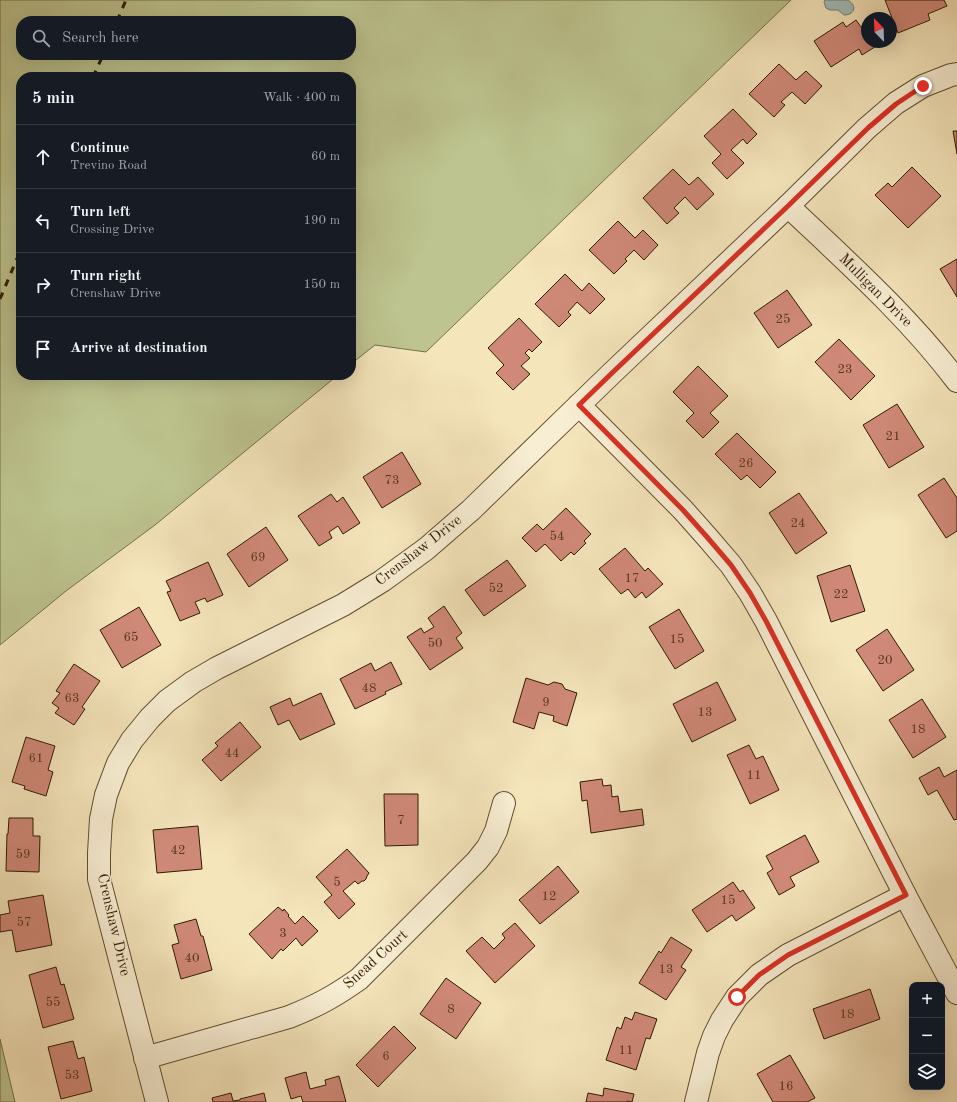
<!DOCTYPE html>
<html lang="en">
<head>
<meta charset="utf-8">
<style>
	:root { --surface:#171b24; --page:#20242c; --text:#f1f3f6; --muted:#9ea1a6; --line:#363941 }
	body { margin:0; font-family:"Old Standard TT",serif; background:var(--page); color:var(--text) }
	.controls { position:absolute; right:12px; bottom:12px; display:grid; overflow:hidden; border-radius:8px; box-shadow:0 4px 16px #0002 }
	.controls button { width:36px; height:36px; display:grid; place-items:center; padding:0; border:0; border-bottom:1px solid var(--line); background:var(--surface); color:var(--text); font:20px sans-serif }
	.compass { position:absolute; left:861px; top:12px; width:36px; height:36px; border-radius:50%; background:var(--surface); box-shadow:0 4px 16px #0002; rotate:337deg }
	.stop { position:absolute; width:12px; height:12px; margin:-9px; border:3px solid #d93025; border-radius:50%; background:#fff }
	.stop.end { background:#d93025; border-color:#fff; box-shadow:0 1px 4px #0008 }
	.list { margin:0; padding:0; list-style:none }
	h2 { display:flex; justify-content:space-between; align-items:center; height:52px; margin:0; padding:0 16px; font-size:17px }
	h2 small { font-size:13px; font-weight:400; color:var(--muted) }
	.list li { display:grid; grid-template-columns:26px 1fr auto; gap:12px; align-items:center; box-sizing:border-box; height:64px; padding:0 16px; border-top:1px solid var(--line) }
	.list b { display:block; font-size:15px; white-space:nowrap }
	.list p { margin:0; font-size:13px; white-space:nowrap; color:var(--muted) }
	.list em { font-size:13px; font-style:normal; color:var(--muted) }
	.icon { flex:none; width:22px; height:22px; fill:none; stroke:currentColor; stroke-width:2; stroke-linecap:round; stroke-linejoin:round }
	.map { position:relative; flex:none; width:957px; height:1102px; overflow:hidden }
	.search { position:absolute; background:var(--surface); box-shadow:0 4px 16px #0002; left:16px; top:16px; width:340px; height:44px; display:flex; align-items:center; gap:10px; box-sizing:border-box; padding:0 14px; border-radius:16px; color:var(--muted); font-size:15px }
	.panel { position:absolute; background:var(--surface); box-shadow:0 4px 16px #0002; left:16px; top:72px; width:340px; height:308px; border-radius:16px }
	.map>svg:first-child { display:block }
</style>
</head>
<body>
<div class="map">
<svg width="957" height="1102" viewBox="0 0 957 1102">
	<rect width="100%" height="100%" fill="#f5e5bb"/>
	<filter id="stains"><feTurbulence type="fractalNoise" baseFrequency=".005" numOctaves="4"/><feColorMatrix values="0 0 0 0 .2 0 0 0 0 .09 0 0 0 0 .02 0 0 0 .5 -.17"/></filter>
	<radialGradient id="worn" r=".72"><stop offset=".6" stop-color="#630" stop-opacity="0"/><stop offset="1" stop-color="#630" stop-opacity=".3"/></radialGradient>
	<g fill="#bdc48f" stroke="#767048" fill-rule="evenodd">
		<path d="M0,0H791L426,352L375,345L351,364V77H21V375H338L155,525L66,591L0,645ZM21,21H351V55H21Z"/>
		<polygon points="0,1039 15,1102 0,1102"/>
	</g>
	<path fill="#a0bdba" stroke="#737c70" d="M825,0H847C857,4 856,15 844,15L838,10H830L826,8L824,2Z"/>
	<g fill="#d08978" stroke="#2f1b00">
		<polygon points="885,0 944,0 947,6 928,14 930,20 898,33"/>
		<polygon points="856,20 861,27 865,25 867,28 867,42 876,42 878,45 862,55 859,49 831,67 814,41 843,22 846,27"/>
		<polygon points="779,64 796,80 806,71 822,86 805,104 792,92 781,102 785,105 774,117 749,94"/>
		<polygon points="733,109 757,134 747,144 743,139 731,150 744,163 727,179 712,163 721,154 704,136"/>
		<polygon points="953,131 957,131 957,154"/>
		<polygon points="912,167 941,196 908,228 875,195 888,183 892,187"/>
		<polygon points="673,169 689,185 698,177 714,194 697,210 685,197 674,208 679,213 667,224 643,198"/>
		<polygon points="618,221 635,238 643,230 658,245 644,260 634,250 625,259 627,261 614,274 589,250"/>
		<polygon points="957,259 957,297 940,269"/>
		<polygon points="565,274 582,291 589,283 605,299 590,314 577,302 568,312 571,315 559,327 535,304"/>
		<polygon points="787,290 812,325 778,348 754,313"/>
		<polygon points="519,318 542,342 532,352 529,349 525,353 530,358 521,366 530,374 513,390 496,373 504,365 488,348"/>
		<polygon points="839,339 875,376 851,400 815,362"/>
		<polygon points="698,366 728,396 710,413 719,422 703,438 686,421 694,413 673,392"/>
		<polygon points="897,404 924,447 889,468 863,425"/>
		<polygon points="737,433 776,472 760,488 747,475 741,480 715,454"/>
		<polygon points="402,452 421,484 382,508 363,477"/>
		<polygon points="944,478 957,498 957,531 946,538 918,495"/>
		<polygon points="799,493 827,533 796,554 769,513"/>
		<polygon points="331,494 337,502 343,497 360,523 343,534 338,526 329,532 332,538 319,546 298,516"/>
		<polygon points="566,508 591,534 584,541 586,543 574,555 571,552 561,561 545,544 536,552 522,538 537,524 543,530"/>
		<polygon points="266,527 288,560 249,587 227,554"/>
		<polygon points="625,548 645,571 648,568 663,584 646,598 642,592 635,598 628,589 621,594 599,569"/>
		<polygon points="507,560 526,586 484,616 465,590"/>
		<polygon points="208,562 223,595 207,602 205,598 195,602 200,613 180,621 167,592 171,591 166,581"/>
		<polygon points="850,565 865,611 831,622 817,576"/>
		<polygon points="444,606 462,633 456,638 463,648 430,670 407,637 421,628 424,633 434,627 428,618"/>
		<polygon points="139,607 161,645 122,668 100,630"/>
		<polygon points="679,609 704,651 675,669 649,627"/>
		<polygon points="887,629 914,670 883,691 856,650"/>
		<polygon points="391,662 402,684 385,692 386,694 355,709 340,679 371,663 375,671"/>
		<polygon points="74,664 100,681 82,707 85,709 74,725 55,713 59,708 52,703 60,693 56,691"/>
		<polygon points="526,678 548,685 554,682 562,684 565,689 577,693 567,726 553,721 554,716 539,712 534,729 513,722"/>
		<polygon points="717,682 736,720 692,742 673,704"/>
		<polygon points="321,693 335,724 300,740 289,720 278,725 270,707 290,698 293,706"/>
		<polygon points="922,699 946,737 913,758 889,720"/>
		<polygon points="240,722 261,747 221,781 202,760 218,746 215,743"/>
		<polygon points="26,737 55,746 48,770 53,772 46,796 24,789 25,786 12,782"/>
		<polygon points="749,745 756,759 763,756 779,790 750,804 727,755"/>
		<polygon points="939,767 944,777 957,770 957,819 954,820 937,790 928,795 919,778"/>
		<polygon points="602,779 603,786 611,785 612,797 618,796 620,812 642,809 644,825 591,833 587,800 582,801 580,782"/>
		<polygon points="384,794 418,794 418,845 385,846"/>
		<polygon points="9,818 33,818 33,836 40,836 39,872 6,871 7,834 8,834"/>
		<polygon points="198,826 202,869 157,873 153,830"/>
		<polygon points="805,835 819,862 790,877 795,886 779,895 767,873 773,869 766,856"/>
		<polygon points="347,849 369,873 367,876 366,879 364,881 362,881 358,884 355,881 343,891 355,904 339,919 324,902 332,895 316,877"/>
		<polygon points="558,866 579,892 540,924 519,900"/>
		<polygon points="733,882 740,892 743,890 755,908 736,921 732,915 707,932 692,910"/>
		<polygon points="43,895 52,945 16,952 12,930 0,932 0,915 10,913 8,901"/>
		<polygon points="278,907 283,911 284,909 289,915 288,916 295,924 303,916 318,931 302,946 296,938 283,951 281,949 272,959 249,934"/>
		<polygon points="196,919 201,936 203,936 212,970 181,979 172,945 179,943 174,925"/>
		<polygon points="515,923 535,946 495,983 466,951 482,937 494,949 505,938 502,934"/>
		<polygon points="671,937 692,950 681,967 686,970 666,1000 639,983 659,951 661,953"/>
		<polygon points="56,967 61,985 64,984 74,1019 43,1028 29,975"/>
		<polygon points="446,978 481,1003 456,1039 420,1014"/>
		<polygon points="870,989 880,1019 824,1039 813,1009"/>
		<polygon points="635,1012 657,1019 650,1039 646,1038 636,1070 606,1060 617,1027 621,1029 625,1017 632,1020"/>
		<polygon points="394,1026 416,1048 378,1087 356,1065"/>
		<polygon points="73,1041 78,1059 84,1057 92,1091 61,1099 48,1047"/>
		<polygon points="790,1055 815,1098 807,1102 773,1102 757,1074"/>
		<polygon points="306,1072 310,1089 326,1085 325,1080 339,1076 346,1102 303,1102 301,1096 291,1099 285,1078"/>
		<polygon points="604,1088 634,1094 632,1102 627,1101 627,1102 586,1102 588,1093 603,1096"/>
		<polygon points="231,1093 233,1101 240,1100 240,1099 264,1093 266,1102 213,1102 212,1098"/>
	</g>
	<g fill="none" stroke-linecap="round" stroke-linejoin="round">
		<g stroke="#604e2f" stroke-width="24">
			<g id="minor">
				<path d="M788,206C847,262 908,316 957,381"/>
				<polyline points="579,405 683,510 707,537 731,565 750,593 766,621 905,895 957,993"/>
				<path d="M145,1058L289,1017C317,1006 335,996 359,979L477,861L488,847L496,831L504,803"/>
				<polyline points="157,1102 99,879 99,853 101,819 106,795 118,763 132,740 150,718 167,701 193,682 217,668 343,605 382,581 426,549 471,510 579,405 612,373 788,206 867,128 896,103 923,86 951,75 957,74"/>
				<polyline points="696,1102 708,1053 714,1036 722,1020 737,997 759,975 788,955 905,895"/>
			</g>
		</g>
		<use href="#minor" stroke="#f8eed3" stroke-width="22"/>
		<g stroke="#2f1b00" stroke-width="3" stroke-dasharray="7 7" stroke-linecap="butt">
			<polyline points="117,21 126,0"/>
			<polyline points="93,77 103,55"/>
			<polyline points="0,299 21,249"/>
		</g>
	</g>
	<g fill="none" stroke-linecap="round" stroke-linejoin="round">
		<polyline stroke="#d93025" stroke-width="5" points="737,997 759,975 788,955 906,895 766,621 750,593 731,565 707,537 683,510 579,405 612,373 788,206 868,128 896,104 923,86"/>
	</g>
	<g text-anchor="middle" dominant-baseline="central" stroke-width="3" stroke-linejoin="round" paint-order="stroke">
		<g font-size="13" fill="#57361e">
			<text x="783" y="319">25</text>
			<text x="845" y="369">23</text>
			<text x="893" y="436">21</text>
			<text x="746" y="463">26</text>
			<text x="392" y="480">73</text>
			<text x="798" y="523">24</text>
			<text x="557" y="536">54</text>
			<text x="258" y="557">69</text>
			<text x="632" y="578">17</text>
			<text x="496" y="588">52</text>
			<text x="841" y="594">22</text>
			<text x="131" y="637">65</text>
			<text x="677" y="639">15</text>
			<text x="435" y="643">50</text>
			<text x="885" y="660">20</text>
			<text x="369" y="688">48</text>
			<text x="72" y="698">63</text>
			<text x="546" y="702">9</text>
			<text x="705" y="712">13</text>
			<text x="918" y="729">18</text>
			<text x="232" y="753">44</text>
			<text x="36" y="758">61</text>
			<text x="754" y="775">11</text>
			<text x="401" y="820">7</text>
			<text x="178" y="850">42</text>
			<text x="23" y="854">59</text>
			<text x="337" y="882">5</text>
			<text x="549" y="896">12</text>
			<text x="728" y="900">15</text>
			<text x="24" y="922">57</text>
			<text x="283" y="933">3</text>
			<text x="192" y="958">40</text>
			<text x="666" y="969">13</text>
			<text x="53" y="1002">55</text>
			<text x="451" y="1009">8</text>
			<text x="847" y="1014">18</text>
			<text x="626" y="1050">11</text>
			<text x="386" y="1056">6</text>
			<text x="72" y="1075">53</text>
			<text x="786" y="1086">16</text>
		</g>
		<g font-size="15" fill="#2f1b00" stroke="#f8eed3">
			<text transform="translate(875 291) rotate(45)">Mulligan Drive</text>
			<text transform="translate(419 551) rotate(-38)">Crenshaw Drive</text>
			<text transform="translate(113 925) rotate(77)">Crenshaw Drive</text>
			<text transform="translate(376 960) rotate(-42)">Snead Court</text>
		</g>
	</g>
	<rect width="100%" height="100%" filter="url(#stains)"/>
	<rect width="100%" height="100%" fill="url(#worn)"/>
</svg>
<div class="controls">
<button>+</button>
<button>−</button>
<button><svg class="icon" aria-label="layers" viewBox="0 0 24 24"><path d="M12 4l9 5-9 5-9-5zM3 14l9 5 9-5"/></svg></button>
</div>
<svg class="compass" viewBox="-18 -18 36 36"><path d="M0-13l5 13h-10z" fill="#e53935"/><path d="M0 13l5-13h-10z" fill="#9ea1a6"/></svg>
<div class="stop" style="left:737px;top:997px"></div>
<div class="stop end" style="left:923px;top:86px"></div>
<div class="search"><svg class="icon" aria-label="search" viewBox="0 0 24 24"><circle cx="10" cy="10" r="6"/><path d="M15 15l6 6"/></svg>Search here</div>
<section class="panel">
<h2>5 min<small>Walk · 400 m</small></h2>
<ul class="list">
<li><svg class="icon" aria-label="ahead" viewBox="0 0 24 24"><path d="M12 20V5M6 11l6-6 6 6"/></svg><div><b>Continue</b><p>Trevino Road</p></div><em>60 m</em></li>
<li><svg class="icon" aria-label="left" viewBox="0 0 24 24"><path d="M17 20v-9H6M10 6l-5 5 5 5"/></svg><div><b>Turn left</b><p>Crossing Drive</p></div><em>190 m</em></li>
<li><svg class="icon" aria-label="right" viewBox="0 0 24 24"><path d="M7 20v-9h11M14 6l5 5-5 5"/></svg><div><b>Turn right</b><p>Crenshaw Drive</p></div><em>150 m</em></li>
<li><svg class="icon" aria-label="arrive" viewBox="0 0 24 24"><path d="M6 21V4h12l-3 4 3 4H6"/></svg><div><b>Arrive at destination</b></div></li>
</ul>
</section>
</div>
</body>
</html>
